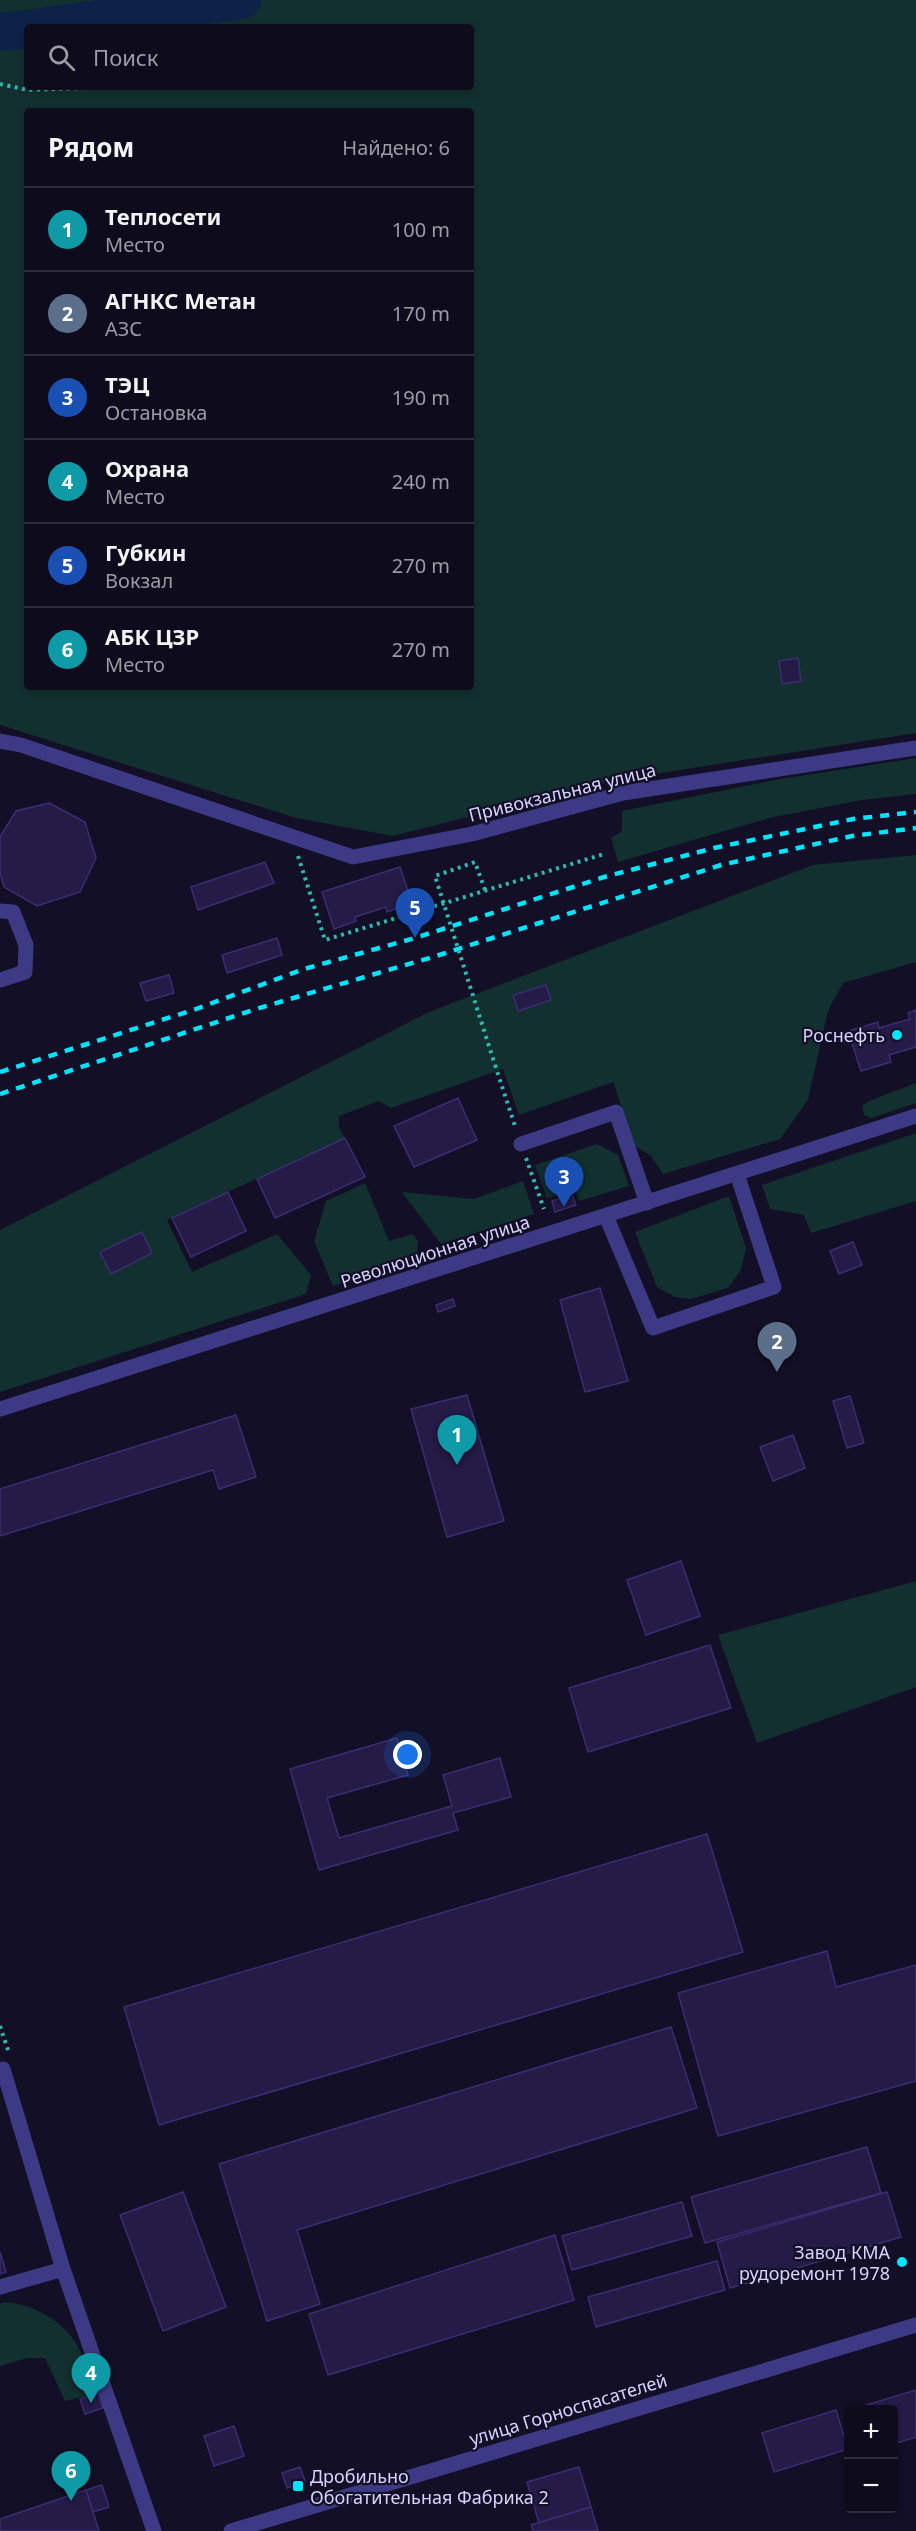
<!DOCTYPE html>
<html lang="ru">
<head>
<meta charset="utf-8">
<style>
	:root { --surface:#0e0b1c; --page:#1c1929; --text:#f1f3f6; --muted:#9b9ba3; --line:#2e2b3b; --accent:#2563eb }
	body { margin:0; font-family:"Noto Sans",sans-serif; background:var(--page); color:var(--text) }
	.controls { position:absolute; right:18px; bottom:18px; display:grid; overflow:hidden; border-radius:6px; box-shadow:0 3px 9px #0003 }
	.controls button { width:54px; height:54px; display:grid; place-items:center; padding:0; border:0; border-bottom:2px solid var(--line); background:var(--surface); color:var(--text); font:30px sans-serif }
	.you { position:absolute; left:408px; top:1755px; width:21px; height:21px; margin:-15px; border:4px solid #fff; border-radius:50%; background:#1a73e8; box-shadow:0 0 0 9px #1a73e833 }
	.badge { display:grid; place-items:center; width:39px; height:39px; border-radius:50%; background:var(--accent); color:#fff; font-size:20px; font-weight:700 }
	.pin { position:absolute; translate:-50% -50px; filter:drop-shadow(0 2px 3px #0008) }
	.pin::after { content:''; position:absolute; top:32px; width:21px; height:18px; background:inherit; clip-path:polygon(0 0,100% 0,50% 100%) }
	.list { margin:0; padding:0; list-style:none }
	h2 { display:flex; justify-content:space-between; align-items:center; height:78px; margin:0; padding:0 24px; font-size:26px }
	h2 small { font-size:20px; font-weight:400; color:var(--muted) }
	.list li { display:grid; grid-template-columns:39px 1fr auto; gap:18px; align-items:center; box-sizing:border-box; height:84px; padding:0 24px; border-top:2px solid var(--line) }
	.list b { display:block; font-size:22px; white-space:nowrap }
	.list p { margin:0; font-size:20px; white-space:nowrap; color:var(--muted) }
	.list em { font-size:20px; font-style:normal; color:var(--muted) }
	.icon { flex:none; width:33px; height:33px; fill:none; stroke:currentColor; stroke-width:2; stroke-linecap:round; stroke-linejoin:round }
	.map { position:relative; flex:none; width:916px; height:2531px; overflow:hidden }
	.search { position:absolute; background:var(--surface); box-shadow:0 3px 9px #0003; left:24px; top:24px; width:450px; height:66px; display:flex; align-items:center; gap:15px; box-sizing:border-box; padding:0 21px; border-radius:6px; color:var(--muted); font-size:22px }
	.panel { position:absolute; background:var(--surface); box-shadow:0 3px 9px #0003; left:24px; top:108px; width:450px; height:582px; border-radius:6px }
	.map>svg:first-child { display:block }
</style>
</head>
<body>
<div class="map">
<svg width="916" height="2531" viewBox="0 0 916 2531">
	<rect width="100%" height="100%" fill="#130f26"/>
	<g fill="#12302f" fill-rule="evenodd">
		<path d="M0,0H916V733L610,781L393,836L296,818L0,725ZM27,27H471V87H27ZM27,111H471V687H27Z"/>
		<polygon points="916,758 916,794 862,800 769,818 618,862 611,838 622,831 622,811 780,779"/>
		<polygon points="916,855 916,962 843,983 828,1011 808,1100 780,1139 663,1174 651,1156 635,1146 613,1082 519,1115 503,1069 391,1108 379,1101 339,1116 339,1128 345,1138 167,1220 192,1272 277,1234 311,1275 306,1294 0,1392 0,1230 429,1012 813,865"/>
		<polygon points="916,1083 916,1103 872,1118 864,1115 862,1106 869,1101"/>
		<polygon points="916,1133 916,1201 811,1233 804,1215 770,1209 762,1185"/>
		<polygon points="597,1144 618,1155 629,1186 579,1201 575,1190 547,1198 535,1165"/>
		<polygon points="523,1181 534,1214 441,1244 402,1192 474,1199"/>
		<polygon points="365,1183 389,1241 413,1234 418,1241 417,1251 413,1260 333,1286 314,1241 326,1201"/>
		<polygon points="729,1196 746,1248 741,1270 728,1288 691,1299 675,1297 657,1287 635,1232"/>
		<polygon points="916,1581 916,1687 757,1743 718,1635"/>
		<path d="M4,2302C31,2303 64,2321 77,2345C85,2359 89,2378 94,2394L65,2401L45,2358H27L0,2366V2304Z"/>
	</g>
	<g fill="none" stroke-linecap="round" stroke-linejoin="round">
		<g stroke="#0c2248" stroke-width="38">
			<polyline points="40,27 242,0"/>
			<polyline points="0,32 27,29"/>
		</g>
	</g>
	<g fill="#241b47" stroke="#3b2d73" stroke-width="1.5">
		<polygon points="798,658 801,681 782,684 779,661"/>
		<polygon points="49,803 85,822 96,858 80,892 37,906 4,887 0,872 0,837 16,811"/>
		<polygon points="265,862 274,883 198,910 191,887"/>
		<polygon points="400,867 412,903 387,912 386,907 355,917 356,921 334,929 322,892"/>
		<polygon points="277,938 282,955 227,973 222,955"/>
		<polygon points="169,975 174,993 146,1001 140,983"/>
		<polygon points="546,985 551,1000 518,1011 513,995"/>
		<polygon points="916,1010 916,1047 889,1055 891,1062 861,1071 848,1031 878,1022 879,1028 910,1019 908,1013"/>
		<polygon points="458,1098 477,1140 414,1167 394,1126"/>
		<polygon points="345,1138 365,1177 275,1218 257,1179"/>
		<polygon points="228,1192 246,1231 191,1257 172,1218"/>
		<polygon points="572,1195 576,1205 555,1212 552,1201"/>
		<polygon points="142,1232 152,1253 111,1274 100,1252"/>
		<polygon points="853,1242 862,1265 839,1274 830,1251"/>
		<polygon points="600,1288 628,1381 585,1392 560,1300"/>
		<polygon points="453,1299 455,1306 438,1312 436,1305"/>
		<polygon points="467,1395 504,1521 447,1537 411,1409"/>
		<polygon points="850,1396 864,1443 847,1448 833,1401"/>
		<polygon points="236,1415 256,1477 219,1489 213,1470 0,1536 0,1489"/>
		<polygon points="793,1435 805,1468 773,1481 760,1447"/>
		<polygon points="681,1561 700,1616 646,1635 627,1580"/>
		<polygon points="710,1645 731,1708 588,1752 569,1688"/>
		<polygon points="397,1738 408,1775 327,1798 339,1838 452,1806 443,1775 500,1758 511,1797 453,1813 458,1830 319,1870 290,1769"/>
		<polygon points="707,1834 743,1952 159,2125 124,2007"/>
		<polygon points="827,1951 836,1987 916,1965 916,2081 718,2136 678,1993"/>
		<polygon points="671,2027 697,2108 297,2230 320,2304 267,2321 219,2164"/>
		<polygon points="867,2147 881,2193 705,2243 691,2197"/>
		<polygon points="183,2192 226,2307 163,2331 120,2215"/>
		<polygon points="887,2192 901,2237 730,2288 717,2242"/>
		<polygon points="682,2202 692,2236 572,2270 562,2236"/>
		<polygon points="555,2235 574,2300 328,2375 309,2314"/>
		<polygon points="0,2252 6,2272 0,2274"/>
		<polygon points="717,2261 725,2290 596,2327 588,2297"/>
		<polygon points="916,2390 916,2437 894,2444 894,2410 864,2410 863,2406"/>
		<polygon points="98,2393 103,2408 85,2414 80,2399"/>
		<polygon points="836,2410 848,2449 774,2472 762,2433"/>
		<polygon points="234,2426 244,2456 214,2466 204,2436"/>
		<polygon points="300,2467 305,2481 287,2488 282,2473"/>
		<polygon points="579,2467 591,2507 539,2523 527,2482"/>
		<polygon points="102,2485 109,2507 93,2512 86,2490"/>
		<polygon points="86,2490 99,2531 0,2531 0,2519"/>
		<polygon points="591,2507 598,2531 533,2531 531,2525"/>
	</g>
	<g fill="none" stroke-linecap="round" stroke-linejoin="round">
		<g stroke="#2fb8b0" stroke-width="4" stroke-dasharray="3 4.5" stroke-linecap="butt">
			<polyline points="0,84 28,90 88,88"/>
			<polyline points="298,856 325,940 604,854"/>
			<polyline points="495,1065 516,1129"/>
			<polyline points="526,1158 544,1209"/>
			<polyline points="0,2026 9,2053"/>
		</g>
		<g stroke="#3d3a85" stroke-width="15">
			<polyline points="0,741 21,745 353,857 472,834 623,793 916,748"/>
			<polyline points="0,911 13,912 26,945 25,972 0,980"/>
			<polyline points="521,1144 616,1112 647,1203"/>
			<polyline points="606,1216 653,1328 774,1287 737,1174"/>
			<polyline points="0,1409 916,1116"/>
			<polyline points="0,2070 3,2069 63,2269 154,2531"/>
			<polyline points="0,2287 63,2269"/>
			<polyline points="231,2531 916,2325"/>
		</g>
		<g stroke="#00e5ff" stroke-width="4.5" stroke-dasharray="9 8" stroke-linecap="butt">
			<polyline points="0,1072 196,1009 304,969 415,938 604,877 714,848 853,819 916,812"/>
			<polyline points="0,1094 256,1009 436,956 721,865 852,836 916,828"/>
		</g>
		<polyline stroke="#2fb8b0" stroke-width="4" stroke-dasharray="3 4.5" stroke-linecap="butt" points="485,890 475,862 435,876 495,1065"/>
	</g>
	<g fill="#00e5ff" stroke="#130f26" stroke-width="2">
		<circle cx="897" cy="1035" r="6"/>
		<circle cx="902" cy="2262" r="6"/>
		<rect x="292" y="2480" width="12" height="12" rx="3"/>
	</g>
	<g text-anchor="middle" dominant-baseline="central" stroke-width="4.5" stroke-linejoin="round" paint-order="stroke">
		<g font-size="18" fill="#d9d4ff" stroke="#130f26">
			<text transform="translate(562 792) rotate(-14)">Привокзальная улица</text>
			<text transform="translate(435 1251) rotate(-18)">Революционная улица</text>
			<text transform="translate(568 2409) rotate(-17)">улица Горноспасателей</text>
		</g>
		<g font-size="18" fill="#d9d4ff" stroke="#130f26" text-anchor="end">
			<text x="885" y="1035">Роснефть</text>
			<text x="890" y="2252">Завод КМА<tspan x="890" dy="21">рудоремонт 1978</tspan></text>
			<text x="310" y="2476" text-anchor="start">Дробильно<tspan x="310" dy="21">Обогатительная Фабрика 2</tspan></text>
		</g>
	</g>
</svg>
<div class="controls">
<button>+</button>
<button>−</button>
</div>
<div class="you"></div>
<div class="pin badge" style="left:457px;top:1465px;background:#0f9aa8">1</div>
<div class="pin badge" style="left:777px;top:1372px;background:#5c6f8a">2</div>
<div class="pin badge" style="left:564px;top:1207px;background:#1a4fb4">3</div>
<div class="pin badge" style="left:91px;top:2403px;background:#0f9aa8">4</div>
<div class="pin badge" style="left:415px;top:938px;background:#1a4fb4">5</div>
<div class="pin badge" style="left:71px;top:2501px;background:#0f9aa8">6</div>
<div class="search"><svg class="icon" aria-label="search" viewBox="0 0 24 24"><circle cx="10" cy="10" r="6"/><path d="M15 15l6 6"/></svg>Поиск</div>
<section class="panel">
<h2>Рядом<small>Найдено: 6</small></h2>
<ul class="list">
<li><span class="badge" style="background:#0f9aa8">1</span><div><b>Теплосети</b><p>Место</p></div><em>100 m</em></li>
<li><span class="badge" style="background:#5c6f8a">2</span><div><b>АГНКС Метан</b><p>АЗС</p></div><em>170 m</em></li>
<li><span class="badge" style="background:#1a4fb4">3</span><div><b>ТЭЦ</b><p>Остановка</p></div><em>190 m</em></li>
<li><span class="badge" style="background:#0f9aa8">4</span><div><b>Охрана</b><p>Место</p></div><em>240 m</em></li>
<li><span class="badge" style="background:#1a4fb4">5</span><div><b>Губкин</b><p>Вокзал</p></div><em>270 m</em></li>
<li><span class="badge" style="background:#0f9aa8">6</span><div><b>АБК ЦЗР</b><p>Место</p></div><em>270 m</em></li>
</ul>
</section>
</div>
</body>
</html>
